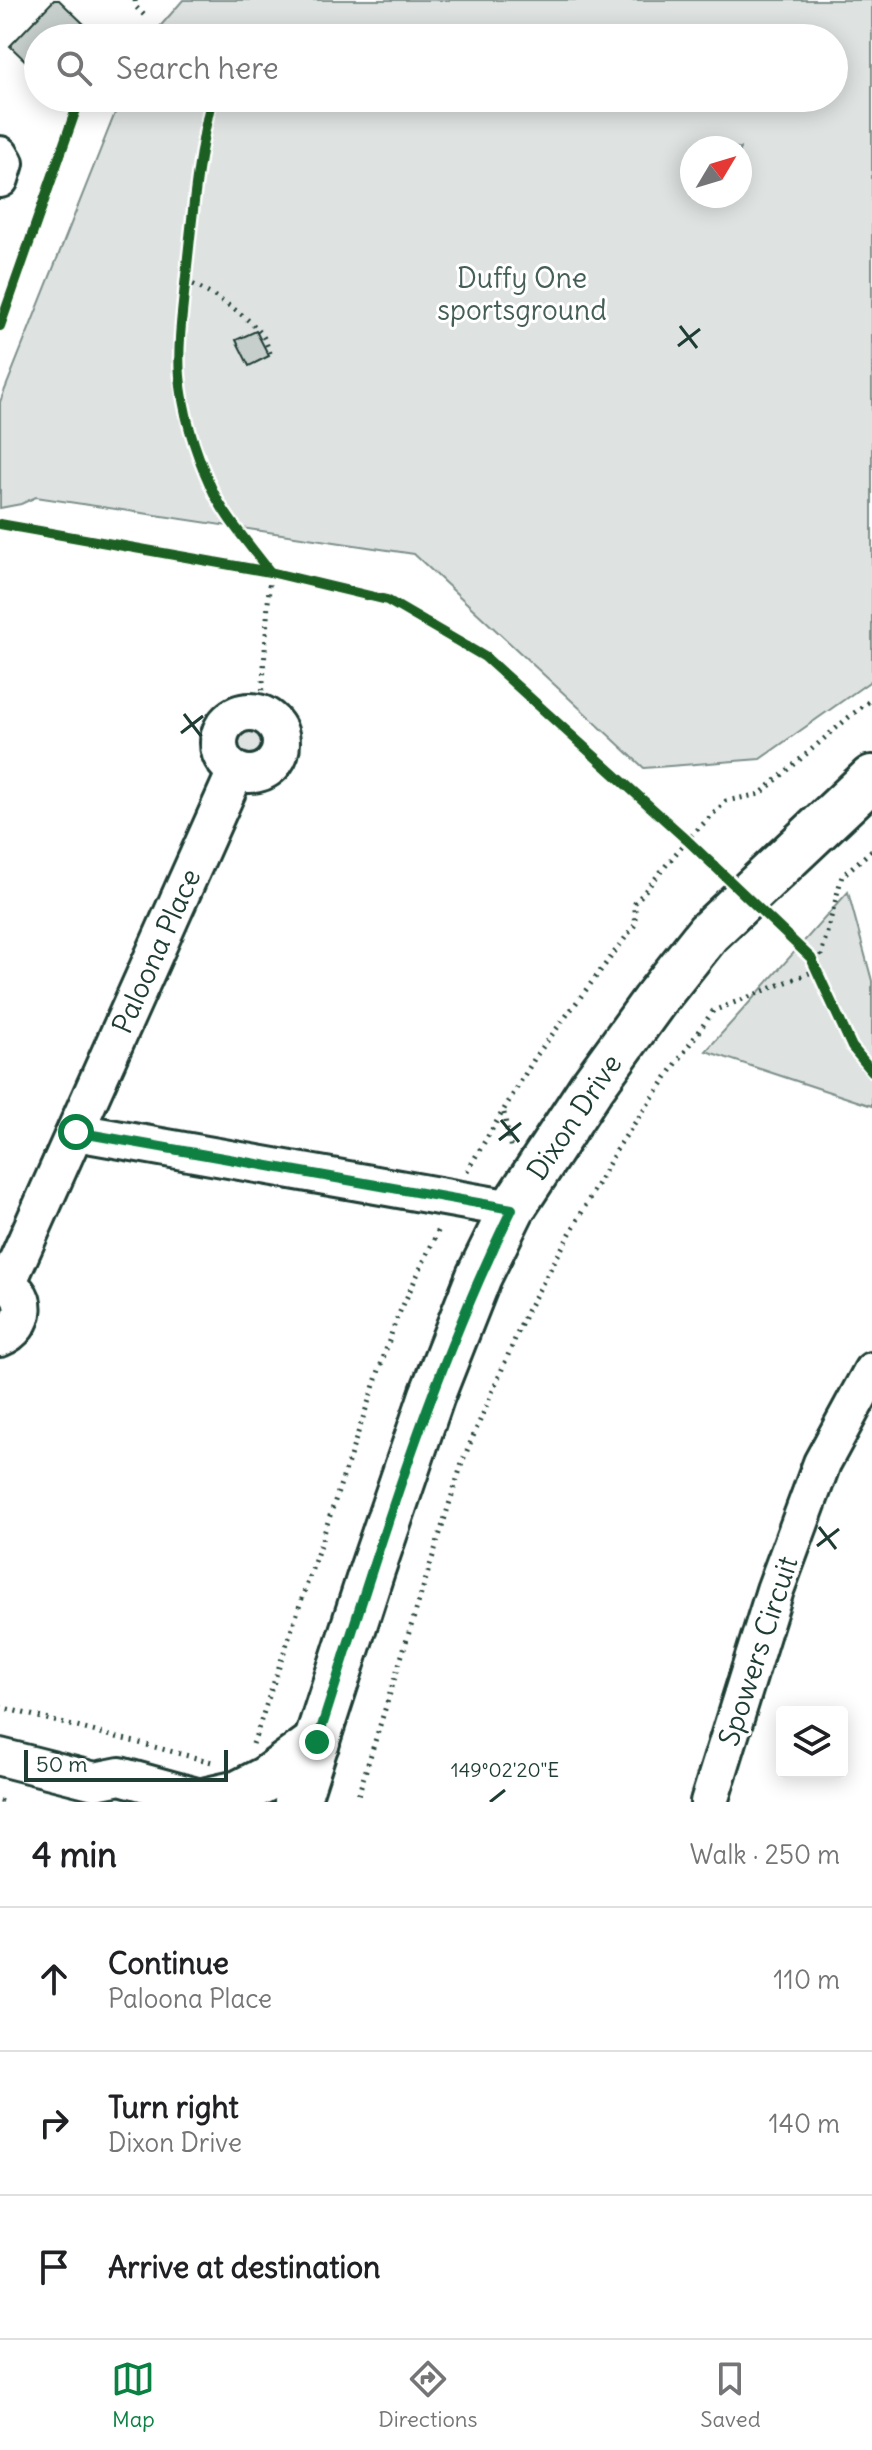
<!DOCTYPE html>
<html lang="en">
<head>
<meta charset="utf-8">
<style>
	:root { --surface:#fff; --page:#f6f6f6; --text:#202124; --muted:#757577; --line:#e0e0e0; --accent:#0b8043 }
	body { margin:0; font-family:Delius,sans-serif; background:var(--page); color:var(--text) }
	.controls { position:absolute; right:24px; bottom:24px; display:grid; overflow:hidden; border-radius:8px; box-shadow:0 4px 20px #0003 }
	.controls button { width:72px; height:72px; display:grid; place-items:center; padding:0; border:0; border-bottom:2px solid var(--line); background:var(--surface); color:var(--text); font:40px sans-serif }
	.compass { position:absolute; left:680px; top:136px; width:72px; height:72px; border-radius:50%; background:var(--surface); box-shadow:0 4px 20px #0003; rotate:52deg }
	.scale { position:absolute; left:24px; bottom:20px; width:204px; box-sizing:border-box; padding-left:8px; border:4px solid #1f3d34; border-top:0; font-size:22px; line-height:28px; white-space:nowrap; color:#1f3d34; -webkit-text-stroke:6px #fff; paint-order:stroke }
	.stop { position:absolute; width:24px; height:24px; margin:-18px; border:6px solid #0b8043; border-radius:50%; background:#fff }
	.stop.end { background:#0b8043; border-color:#fff; box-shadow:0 2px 8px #0008 }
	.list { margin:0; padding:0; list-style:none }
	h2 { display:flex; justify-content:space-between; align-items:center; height:104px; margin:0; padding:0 32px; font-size:34px }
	h2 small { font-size:26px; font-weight:400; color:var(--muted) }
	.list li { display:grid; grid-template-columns:52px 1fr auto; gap:24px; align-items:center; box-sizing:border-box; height:144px; padding:0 32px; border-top:2px solid var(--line) }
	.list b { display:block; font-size:30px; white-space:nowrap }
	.list p { margin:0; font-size:26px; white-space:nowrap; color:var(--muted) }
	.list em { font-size:26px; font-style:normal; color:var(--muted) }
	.icon { flex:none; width:44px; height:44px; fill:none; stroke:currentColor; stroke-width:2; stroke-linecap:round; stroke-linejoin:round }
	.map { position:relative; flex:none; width:872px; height:1802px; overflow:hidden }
	.search { position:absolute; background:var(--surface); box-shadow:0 4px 20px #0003; left:24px; right:24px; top:24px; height:88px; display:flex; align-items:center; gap:20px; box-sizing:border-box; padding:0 28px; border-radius:44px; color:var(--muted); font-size:30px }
	.sheet { height:536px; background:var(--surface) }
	nav { display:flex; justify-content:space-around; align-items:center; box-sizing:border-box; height:112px; border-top:2px solid var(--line); background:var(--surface); font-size:22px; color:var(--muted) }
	nav a { display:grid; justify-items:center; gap:4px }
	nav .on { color:var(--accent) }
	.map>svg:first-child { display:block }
</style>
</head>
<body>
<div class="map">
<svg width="872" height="1802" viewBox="0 0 872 1802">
	<rect width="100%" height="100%" fill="#fff"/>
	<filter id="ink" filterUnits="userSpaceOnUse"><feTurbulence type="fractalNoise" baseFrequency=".0125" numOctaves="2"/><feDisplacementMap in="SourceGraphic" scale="16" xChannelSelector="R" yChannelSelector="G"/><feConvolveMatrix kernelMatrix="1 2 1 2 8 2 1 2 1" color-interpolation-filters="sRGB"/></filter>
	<g filter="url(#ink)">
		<g fill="#dee3e2" stroke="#7e908b" stroke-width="2" fill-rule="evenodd">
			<path d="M183,0H872V680L760,759L644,768L414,554L36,497L21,504L0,508V402L121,98H834V38H150ZM692,148H740V196H692Z"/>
			<circle cx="250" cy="742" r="28"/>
			<polygon points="848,892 872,981 872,1106 706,1051"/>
		</g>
		<g fill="#c7cfcc" stroke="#1f3d34" stroke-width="2">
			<polygon points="54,0 59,0 87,27 76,38 38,38 38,73 10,46"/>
			<polygon points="256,331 269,356 249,366 236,340"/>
		</g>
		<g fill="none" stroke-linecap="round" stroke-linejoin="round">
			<g stroke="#1f3d34" stroke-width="42">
				<g id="minor">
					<polyline points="0,155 5,163 0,179"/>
					<circle cx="250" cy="743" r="31"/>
					<polyline points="76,1132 512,1209"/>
					<path d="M0,1283C32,1290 28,1327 0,1338"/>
					<polyline points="7,1284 236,771"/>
					<polyline points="0,1757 95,1781 120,1776 215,1802"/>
					<polyline points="709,1802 775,1590 822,1463 872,1371"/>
				</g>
			</g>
			<g stroke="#1f3d34" stroke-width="50">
				<g id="major">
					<polyline points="208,1800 239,1793 266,1779 317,1742"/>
					<polyline points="297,1802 372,1570 432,1395 479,1276 512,1209 591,1088 654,1001 708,933 872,778"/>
				</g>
			</g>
			<g stroke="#1f3d34" stroke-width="5" stroke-dasharray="2 6" stroke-linecap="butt">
				<polyline points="135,0 136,7 145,16"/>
				<path d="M186,281C210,293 250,315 264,338C267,344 269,350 271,356"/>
				<polyline points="261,714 270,572"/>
				<polyline points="504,1113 511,1150"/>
				<polyline points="467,1171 536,1056 635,925 635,903 687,840 726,801 760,794 849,717 872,699"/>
				<polyline points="0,1707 212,1762"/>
				<polyline points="253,1744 396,1320 440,1227"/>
				<polyline points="0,1801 3,1802"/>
				<polyline points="356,1802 463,1460 527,1311 618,1147 713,1011 817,970 842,876 872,850"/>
			</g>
			<use href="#minor" stroke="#fff" stroke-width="36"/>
			<use href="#major" stroke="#fff" stroke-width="44"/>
			<g stroke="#fff" stroke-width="15">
				<g id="cycleway">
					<path d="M212,98C198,153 193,210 187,266C184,298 177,345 180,376C183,413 196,454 211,487C225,518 250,545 270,572"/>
					<polyline points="0,326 80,98"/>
					<polyline points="0,524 270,572 387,600 485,657 687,840 811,958 852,1047 872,1071"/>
				</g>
			</g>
			<use href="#cycleway" stroke="#1b5e20" stroke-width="10"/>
		</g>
	</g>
	<g fill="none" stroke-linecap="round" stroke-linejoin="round" filter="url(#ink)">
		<path stroke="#0b8043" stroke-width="10" d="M76,1132L512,1209C428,1380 375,1561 317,1742"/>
	</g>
	<path fill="none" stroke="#1f3d34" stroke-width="3" d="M680,326L697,348M678,346L700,329M184,714L201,736M181,733L203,716M501,1120L519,1142M499,1140L521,1123M819,1527L836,1549M817,1546L839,1529M490,1802L505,1790"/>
	<g text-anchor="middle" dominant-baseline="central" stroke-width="6" stroke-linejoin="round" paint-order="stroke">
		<g font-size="28" fill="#455e57" stroke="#fff">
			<text x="522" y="278">Duffy One<tspan x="522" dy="32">sportsground</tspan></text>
		</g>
		<g font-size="28" fill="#1f3d34" stroke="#fff">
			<text transform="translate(156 951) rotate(-66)">Paloona Place</text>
			<text transform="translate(574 1117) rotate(-56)">Dixon Drive</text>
			<text transform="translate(758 1651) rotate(-72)">Spowers Circuit</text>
		</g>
	</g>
	<g font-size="20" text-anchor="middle" fill="#1f3d34" stroke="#fff" stroke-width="6" stroke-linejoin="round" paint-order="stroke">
		<text x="505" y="1777">149°02'20"E</text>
	</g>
</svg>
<div class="controls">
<button><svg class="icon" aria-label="layers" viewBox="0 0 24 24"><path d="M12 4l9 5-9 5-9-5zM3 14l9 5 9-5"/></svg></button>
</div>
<svg class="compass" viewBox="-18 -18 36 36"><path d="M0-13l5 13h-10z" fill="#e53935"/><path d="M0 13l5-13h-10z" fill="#757577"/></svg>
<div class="scale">50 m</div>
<div class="stop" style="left:76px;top:1132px"></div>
<div class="stop end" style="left:317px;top:1742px"></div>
<div class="search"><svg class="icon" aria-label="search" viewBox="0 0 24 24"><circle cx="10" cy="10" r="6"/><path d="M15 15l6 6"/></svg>Search here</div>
</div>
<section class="sheet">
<h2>4 min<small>Walk · 250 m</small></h2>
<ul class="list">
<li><svg class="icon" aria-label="ahead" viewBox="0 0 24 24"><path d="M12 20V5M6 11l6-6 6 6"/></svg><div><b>Continue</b><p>Paloona Place</p></div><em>110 m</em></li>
<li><svg class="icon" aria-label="right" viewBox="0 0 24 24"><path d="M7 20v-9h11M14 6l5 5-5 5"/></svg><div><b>Turn right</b><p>Dixon Drive</p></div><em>140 m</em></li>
<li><svg class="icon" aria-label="arrive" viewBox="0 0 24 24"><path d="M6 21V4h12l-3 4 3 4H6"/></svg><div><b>Arrive at destination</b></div></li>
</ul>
</section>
<nav>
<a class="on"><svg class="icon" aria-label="map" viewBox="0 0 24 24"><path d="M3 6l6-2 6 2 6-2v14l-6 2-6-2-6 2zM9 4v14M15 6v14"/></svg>Map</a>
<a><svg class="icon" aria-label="directions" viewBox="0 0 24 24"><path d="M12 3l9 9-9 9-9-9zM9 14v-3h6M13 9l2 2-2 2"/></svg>Directions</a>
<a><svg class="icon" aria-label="saved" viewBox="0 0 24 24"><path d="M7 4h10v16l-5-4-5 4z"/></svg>Saved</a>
</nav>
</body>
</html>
